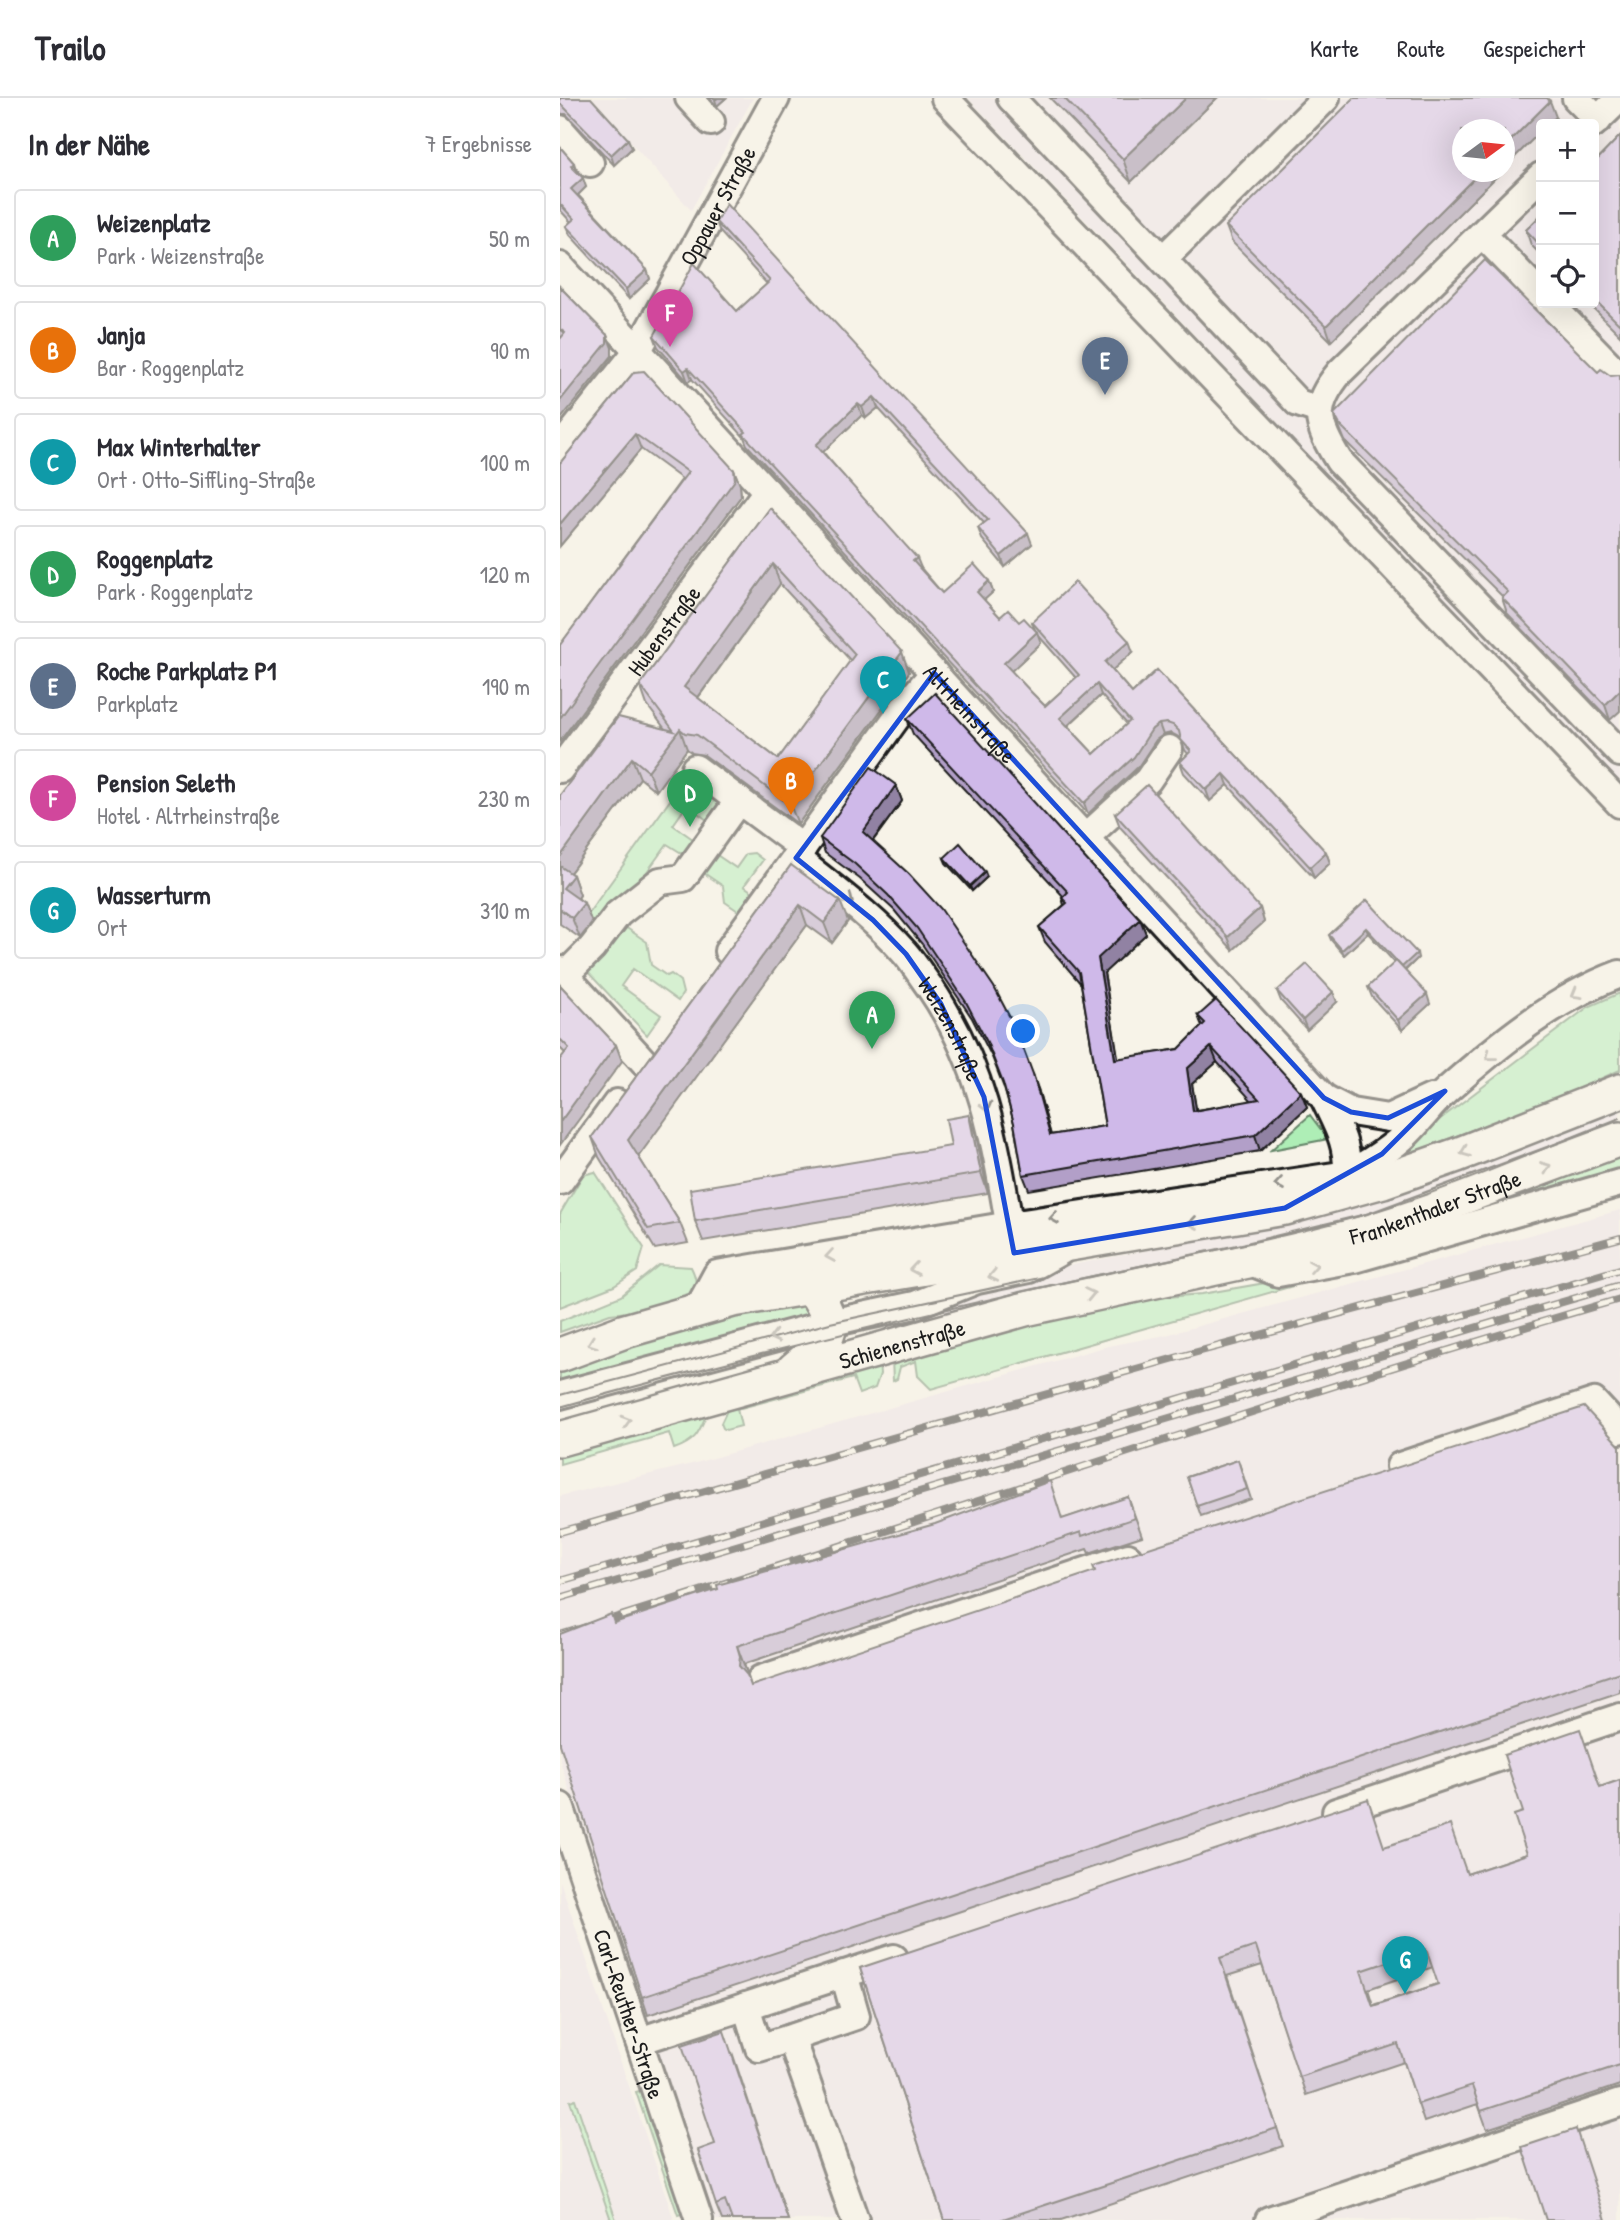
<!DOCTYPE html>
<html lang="de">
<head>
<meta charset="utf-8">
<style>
	:root { --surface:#fff; --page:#f2f2f3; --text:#2b2b33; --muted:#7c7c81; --line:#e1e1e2; --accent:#db2777 }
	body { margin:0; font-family:"Patrick Hand",sans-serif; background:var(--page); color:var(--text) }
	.controls { position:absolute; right:21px; top:21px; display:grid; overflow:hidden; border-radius:7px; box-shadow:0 7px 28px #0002 }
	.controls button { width:63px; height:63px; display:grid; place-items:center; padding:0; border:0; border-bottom:2px solid var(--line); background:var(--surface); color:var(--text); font:35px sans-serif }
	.compass { position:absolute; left:892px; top:21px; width:63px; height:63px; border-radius:50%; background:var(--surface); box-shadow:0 7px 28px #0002; rotate:75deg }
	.you { position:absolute; left:464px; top:934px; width:24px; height:24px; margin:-18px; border:5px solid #fff; border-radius:50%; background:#1a73e8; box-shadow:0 0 0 10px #1a73e833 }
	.badge { display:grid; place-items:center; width:46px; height:46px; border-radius:50%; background:var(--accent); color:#fff; font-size:23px; font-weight:700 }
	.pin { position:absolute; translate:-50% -58px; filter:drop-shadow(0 2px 4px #0008) }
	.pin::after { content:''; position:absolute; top:37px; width:24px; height:21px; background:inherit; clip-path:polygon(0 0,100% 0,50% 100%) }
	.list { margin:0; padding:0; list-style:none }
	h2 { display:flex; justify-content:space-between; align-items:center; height:91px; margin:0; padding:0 28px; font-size:30px }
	h2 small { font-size:23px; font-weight:400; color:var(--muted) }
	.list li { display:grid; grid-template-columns:46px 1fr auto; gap:21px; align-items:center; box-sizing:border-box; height:98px; margin:0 14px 14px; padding:0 14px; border:2px solid var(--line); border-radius:7px }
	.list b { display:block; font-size:26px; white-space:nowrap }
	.list p { margin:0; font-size:23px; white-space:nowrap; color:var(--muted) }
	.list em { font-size:23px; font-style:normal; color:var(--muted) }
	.icon { flex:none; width:38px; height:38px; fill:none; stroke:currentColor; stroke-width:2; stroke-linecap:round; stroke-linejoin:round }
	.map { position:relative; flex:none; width:1060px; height:2122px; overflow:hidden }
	header { display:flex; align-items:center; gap:42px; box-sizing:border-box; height:98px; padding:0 35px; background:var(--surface); border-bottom:2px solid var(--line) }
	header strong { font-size:33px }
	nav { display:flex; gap:38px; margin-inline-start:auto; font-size:24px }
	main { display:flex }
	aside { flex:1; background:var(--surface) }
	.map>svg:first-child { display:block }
</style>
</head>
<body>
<header>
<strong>Trailo</strong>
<nav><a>Karte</a><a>Route</a><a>Gespeichert</a></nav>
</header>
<main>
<aside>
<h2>In der Nähe<small>7 Ergebnisse</small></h2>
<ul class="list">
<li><span class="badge" style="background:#2e9e5b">A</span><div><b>Weizenplatz</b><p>Park · Weizenstraße</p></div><em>50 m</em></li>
<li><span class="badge" style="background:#e8710a">B</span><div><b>Janja</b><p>Bar · Roggenplatz</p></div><em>90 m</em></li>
<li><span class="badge" style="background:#0f9aa8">C</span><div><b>Max Winterhalter</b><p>Ort · Otto-Siffling-Straße</p></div><em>100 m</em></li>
<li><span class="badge" style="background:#2e9e5b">D</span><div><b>Roggenplatz</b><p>Park · Roggenplatz</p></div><em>120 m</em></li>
<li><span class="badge" style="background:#5c6f8a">E</span><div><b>Roche Parkplatz P1</b><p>Parkplatz</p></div><em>190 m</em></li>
<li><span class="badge" style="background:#d1479c">F</span><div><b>Pension Seleth</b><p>Hotel · Altrheinstraße</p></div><em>230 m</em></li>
<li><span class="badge" style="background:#0f9aa8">G</span><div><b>Wasserturm</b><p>Ort</p></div><em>310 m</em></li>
</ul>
</aside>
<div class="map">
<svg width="1060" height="2122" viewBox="0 0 1060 2122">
	<rect width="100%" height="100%" fill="#f7f3e8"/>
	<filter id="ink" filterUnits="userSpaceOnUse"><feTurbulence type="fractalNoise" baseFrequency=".0143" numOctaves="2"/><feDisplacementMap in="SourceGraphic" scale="14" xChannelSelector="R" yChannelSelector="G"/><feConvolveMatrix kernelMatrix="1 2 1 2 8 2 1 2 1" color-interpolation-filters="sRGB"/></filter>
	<g filter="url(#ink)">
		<g fill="#ebe2e8" fill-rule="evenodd">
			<polygon points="31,0 193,0 131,112"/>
			<path d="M408,0H1060V688L579,178ZM981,26H1034V205H981ZM902,32H944V74H902Z"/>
			<polygon points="1060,1003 1060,1027 768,1131 381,1217 401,1194 492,1171 659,1138 725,1122"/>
			<polygon points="1060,1112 1060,2122 155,2122 84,1920 0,1663 0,1398 132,1366 548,1248 606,1237"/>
			<polygon points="0,1783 114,2122 0,2122"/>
		</g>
		<g fill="#aeeeb6" stroke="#658569" stroke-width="2">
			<polygon points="129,676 171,706 155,728 127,707 113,727 137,744 128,759 107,746 68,800 39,830 25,820"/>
			<polygon points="151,753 176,770 186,756 194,755 203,762 184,788 197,797 181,815 165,804 163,788 138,771"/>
			<polygon points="58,824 87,844 91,867 107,878 111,876 120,883 123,895 118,903 73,871 61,888 101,917 87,937 23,869"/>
			<polygon points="1060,895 1060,972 1000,999 821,1066 1028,909"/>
			<polygon points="750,1017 768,1041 711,1052"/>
			<polygon points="1060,1056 1060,1075 862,1130"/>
			<polygon points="35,1074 84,1150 77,1173 54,1188 0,1209 0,1116 23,1077"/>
			<path d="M99,1167L131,1169C137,1181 137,1186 131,1197L79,1213L50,1216L0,1234V1223L61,1198Z"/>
			<polygon points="745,1178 747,1184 371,1291 358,1278 356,1263 340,1269 337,1281 333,1283 332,1260 550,1204 642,1196"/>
			<polygon points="242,1206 250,1213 254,1223 0,1291 0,1268 137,1222"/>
			<polygon points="319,1264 320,1276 315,1290 299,1296 293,1280 177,1311 181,1328 166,1332 163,1330 161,1325 170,1306"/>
			<path d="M148,1313C139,1334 137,1343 114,1351L109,1335L0,1366V1353Z"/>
			<polygon points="83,1992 124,2115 118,2117 76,1994"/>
			<polygon points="15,2001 56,2122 51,2122 10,2003"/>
		</g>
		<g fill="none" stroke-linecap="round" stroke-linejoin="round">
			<g stroke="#1c1c1c" stroke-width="32">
				<g id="minor">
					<polyline points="129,0 151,24"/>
					<polyline points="385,0 1060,706"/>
					<polyline points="451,0 738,305 759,312"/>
					<polyline points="1016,0 1038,22"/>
					<polyline points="1033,26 1060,0"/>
					<polyline points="0,31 30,65"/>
					<path d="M981,78L780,274C751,309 756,326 779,363L1060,655"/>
					<polyline points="922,136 981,197"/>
					<polyline points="603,161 766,0"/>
					<path id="s1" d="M0,168L764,1000C777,1028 788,1044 787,1076L450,1127L157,1176L138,1211"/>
					<polyline points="989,205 1060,278"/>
					<path id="s2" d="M0,350L78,252L216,0"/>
					<polyline points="135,670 243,750"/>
					<path id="s3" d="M0,671L207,393"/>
					<polyline points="525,740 588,682 609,651"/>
					<path id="s4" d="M236,760C273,790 312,818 344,854C353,864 361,877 369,888C425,970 436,1048 452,1143"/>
					<polyline points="168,853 348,604 374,575"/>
					<polyline points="0,872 86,966"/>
					<polyline points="5,877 32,850 58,816 100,783 123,780 179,702"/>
					<polyline points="764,1000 791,1014 828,1020 871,1000"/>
					<path d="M776,1082C799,1070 823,1057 843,1039C859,1025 871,1006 887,992C939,946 995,900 1060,876"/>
					<polyline points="0,1083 57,1005"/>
					<polyline points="688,1163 718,1175 794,1161 1060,1085"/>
					<polyline points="0,1297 270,1225 355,1207 417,1182 469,1171 501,1153"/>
					<polyline points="840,1368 1034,1304 1060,1332"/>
					<polyline points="201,1581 568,1459"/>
					<path id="s5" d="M0,1708L139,2122"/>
					<polyline points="776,1714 1060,1619"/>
					<polyline points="186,1908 199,1950 231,1940 295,2122"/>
					<polyline points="231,1940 296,1918 284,1876"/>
					<polyline points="79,1943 334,1860"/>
					<polyline points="709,2122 1060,2005"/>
				</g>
			</g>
			<g stroke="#1c1c1c" stroke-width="38">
				<g id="major">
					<polyline points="0,1257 65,1233 173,1202 725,1110 823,1083 897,1057 1060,993"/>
					<path d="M233,1272C272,1239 282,1234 251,1188"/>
					<path id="s6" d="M0,1341L465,1211L688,1163L812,1133L1060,1041"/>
				</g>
			</g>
			<use href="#minor" stroke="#f7f3e8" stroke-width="26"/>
			<use href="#major" stroke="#f7f3e8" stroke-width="33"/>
			<g stroke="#1c1c1c" stroke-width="2">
				<polyline points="0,1297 270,1225 484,1179"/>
				<path d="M0,1309C161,1264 325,1225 488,1188C591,1164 695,1147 796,1119C886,1094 973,1054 1060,1020"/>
			</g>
			<g stroke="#1c1c1c" stroke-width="8">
				<g id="rail">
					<polyline points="0,1434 615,1260 1060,1140"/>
					<polyline points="0,1483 1060,1171"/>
					<polyline points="0,1500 1060,1187"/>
					<path d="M0,1537C354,1428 704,1304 1060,1201"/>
				</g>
			</g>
			<use href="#rail" stroke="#f7f3e8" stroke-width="5" stroke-dasharray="16" stroke-linecap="butt"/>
		</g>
		<g fill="#b29fc8" stroke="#1c1c1c" stroke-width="2" fill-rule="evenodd">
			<polygon points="0,0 72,50 54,67 6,16 0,16"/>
			<polygon points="149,0 166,0 157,8"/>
			<polygon points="490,0 657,0 571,84"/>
			<polygon points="996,19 988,26 981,26 902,74 941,74 771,243 672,144 666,128"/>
			<polygon points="1060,38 1060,237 1028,205 1034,205 1034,65"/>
			<polygon points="0,49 14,65 17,74 26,89 18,97 87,172 90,181 69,201 10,137 6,128 11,124 0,112"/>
			<polygon points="981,117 981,157 971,147 966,132"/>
			<path d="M156,124L472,446L445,469L422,441L418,430L424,425L318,310L306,320L302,317L263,354L382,495L429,483L433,494L424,502L440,519L459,524L475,532L472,524L573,554L552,572L572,595L597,572L766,754L770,765L754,780L668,687L650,703L624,675L620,664L628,656L625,652L621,641L617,638L611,635L603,637L596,642L578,669L528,716L187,347L184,339L132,281L128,284L98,249L94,238L177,213L207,186L160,134ZM478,537L516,580L485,608L472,595L451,573L481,545ZM541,597L567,626L534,656L508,628Z"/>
			<polygon points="0,189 47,237 52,250 52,258 0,240"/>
			<polygon points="74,274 174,372 180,387 181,398 0,643 0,547 122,381 81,351 0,448 0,365"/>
			<polygon points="1038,274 1051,278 1050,622 947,515 942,500 943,499 785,343 774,316"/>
			<path d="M210,410L349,574L238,726L144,657L132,655L127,651L96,693L80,680L10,775L13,777L20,797L18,800L24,805L32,825L20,840L0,826V697L105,631L87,607L80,587ZM220,486L291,563L218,661L138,600Z"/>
			<path d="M347,621L580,821L586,836L544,875L558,961L619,951L642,928L638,918L741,994L747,1009L700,1053L469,1092L463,1077L454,1025L444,990L432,959L412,920L362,846L334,812L300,781L265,755L260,740L336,687L342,703L313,743L478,991L491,1037L545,1028L521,886L485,844L479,829L504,807L502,800L504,799L353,636ZM657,964L692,1003L636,1012L632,986Z"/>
			<polygon points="555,716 700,810 704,824 673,852 560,729"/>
			<polygon points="384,760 427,779 412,793 386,765"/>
			<polygon points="231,767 288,823 272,845 247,827 78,1058 120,1125 128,1145 95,1151 39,1059 32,1039"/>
			<polygon points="807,802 858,860 845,873 870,906 842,932 812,899 808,889 835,865 808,835 784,857 771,842 769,837"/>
			<polygon points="0,887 56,947 62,963 5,955 0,950"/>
			<polygon points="717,893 777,904 747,932 721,903"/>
			<polygon points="409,1017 416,1037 428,1095 143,1143 135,1123 391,1048"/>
			<polygon points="1060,1348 1060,1594 88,1917 82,1899 55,1525 503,1421 568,1399 582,1438 529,1455 527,1451 184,1566 191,1588"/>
			<polygon points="678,1362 691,1401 641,1418 627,1379"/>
			<path d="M1060,1682V1987L927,2031L918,2006L864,2024L844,1964L746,1997L702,1867L667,1878L723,2048L501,2122H384L300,1870L825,1749L907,1776L967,1756L1040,1689ZM873,1869L878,1886L813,1907L808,1891Z"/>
			<polygon points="172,1954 228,2122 162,2122 156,2107 155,2046"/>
		</g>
		<g fill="#9182a3" stroke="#1c1c1c" stroke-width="2">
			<polygon points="158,0 166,0 157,8 155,2"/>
			<polygon points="626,0 657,0 571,84 563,61"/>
			<polygon points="990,3 996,19 988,26 981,26 981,33 944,70 944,49"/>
			<polygon points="68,41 72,50 54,67 51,57"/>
			<polygon points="920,74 941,74 771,243 766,228"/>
			<polygon points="23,80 26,89 15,100 11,91"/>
			<polygon points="87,172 90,181 69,201 66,191"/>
			<polygon points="47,237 52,250 52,258 0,322 0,303"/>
			<polygon points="128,270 132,281 128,284 124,273"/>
			<polygon points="314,299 318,310 306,320 302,309"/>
			<polygon points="298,306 302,317 260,357 256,347"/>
			<polygon points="75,336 81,351 0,448 0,426"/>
			<polygon points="174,372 180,387 181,398 0,643 0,620"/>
			<polygon points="468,435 472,446 445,469 441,458"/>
			<polygon points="357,460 361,470 357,474 353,463"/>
			<polygon points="213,466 220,486 131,609 124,589"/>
			<polygon points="429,483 433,494 421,505 417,494"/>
			<polygon points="477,534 481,545 448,576 444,565"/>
			<polygon points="569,543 573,554 549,575 545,564"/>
			<polygon points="342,554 349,574 238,726 230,707"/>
			<polygon points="537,586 541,597 504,631 500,620"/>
			<polygon points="1060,592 1060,613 1050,622 1045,607"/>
			<polygon points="599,626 603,637 596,642 578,669 528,716 524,705 592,631"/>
			<polygon points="120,631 127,651 96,693 88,673"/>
			<polygon points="72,660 80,680 3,784 0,776 0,759"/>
			<polygon points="664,676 668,687 650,703 646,692"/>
			<polygon points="336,687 342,703 308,749 303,734"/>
			<polygon points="766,754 770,765 754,780 750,769"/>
			<polygon points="425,774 427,779 412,793 410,788"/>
			<polygon points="13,777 20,797 11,810 3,790"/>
			<polygon points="280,803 288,823 272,845 264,825"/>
			<polygon points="24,805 32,825 20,840 12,820"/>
			<polygon points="240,807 247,827 76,1062 68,1042"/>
			<polygon points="700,810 704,824 673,852 668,839"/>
			<polygon points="580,821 586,836 544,875 561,977 555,961 538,860"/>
			<polygon points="806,830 808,835 784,857 782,852"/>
			<polygon points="857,855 858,860 843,874 841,869"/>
			<polygon points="773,894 777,904 747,932 743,922"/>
			<polygon points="867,896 870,906 842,932 838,922"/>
			<polygon points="56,947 62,963 0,1047 0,1024"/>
			<polygon points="651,949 657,964 632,986 639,1028 633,1013 627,971"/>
			<polygon points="473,976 478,991 495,1053 490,1037"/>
			<polygon points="741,994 747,1009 700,1053 695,1037"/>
			<polygon points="409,1017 416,1037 428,1095 421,1075"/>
			<polygon points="177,1548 187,1575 186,1585 179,1568"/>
		</g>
		<g fill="#cfb9e9" stroke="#1c1c1c" stroke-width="2" fill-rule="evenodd">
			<polygon points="0,0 31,0 68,41 51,57 2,7 0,7"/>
			<polygon points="504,0 626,0 563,61"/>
			<polygon points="794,0 987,0 990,3 944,49 944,32 902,32 902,74 920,74 766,228 666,128"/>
			<polygon points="1060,38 1060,227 1034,201 1034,65"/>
			<polygon points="0,49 14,65 11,68 23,80 11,91 87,172 66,191 6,128 14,121 0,106"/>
			<path d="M166,106L468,435L441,458L418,430L428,422L314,299L302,309L298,306L256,347L357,460L353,463L382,495L414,466L429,483L417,494L440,519L448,512L459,524L464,520L477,534L444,565L472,595L485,608L519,577L472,524L515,484L569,543L545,564L572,595L597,572L766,754L750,769L664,676L646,692L620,664L631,653L621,642L619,633L613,627L607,625L599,626L592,631L574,659L524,705L183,336L186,334L128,270L124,273L94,238L134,165L177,213L210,183L156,124ZM537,586L570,623L534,656L500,620Z"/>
			<polygon points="981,117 981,148 966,132"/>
			<polygon points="925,162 1038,274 1041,271 1051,278 1060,277 1060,592 1045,607 942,500 948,494 780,327 774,316"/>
			<polygon points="0,189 47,237 47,245 0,303 0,241 5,235 0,231"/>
			<polygon points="84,273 174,372 175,382 0,620 0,547 128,374 75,336 0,426 0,365 74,274"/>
			<path d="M210,410L342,554L230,707L137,637L125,635L120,631L88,673L72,660L0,759V697L58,619L114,633L80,587ZM213,466L295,556L218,661L124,589Z"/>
			<path d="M375,595L580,821L538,860L555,961L619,951L645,925L638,918L656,902L741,994L695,1037L463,1077L454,1025L443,985L427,944L406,904L357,830L328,797L295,766L260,740L311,669L336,687L303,734L349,776L381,811L434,889L456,931L473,976L490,1037L545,1028L519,874L479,829L507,805L502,800L508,794L347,621ZM651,949L699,1001L633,1013L627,971Z"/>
			<polygon points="587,687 700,810 668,839 555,716"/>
			<polygon points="400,745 425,774 410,788 384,760"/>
			<polygon points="231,767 280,803 264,825 240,807 68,1042 120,1125 88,1131 32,1039"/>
			<polygon points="0,768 13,777 3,790 24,805 12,820 0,811"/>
			<polygon points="807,802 857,855 842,869 806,830 782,852 769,837"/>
			<polygon points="836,863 867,896 838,922 808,889"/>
			<polygon points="747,866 773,894 743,922 717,893"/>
			<polygon points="0,887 56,947 0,1024 0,961 9,950 0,941"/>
			<polygon points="409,1017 421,1075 135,1123 130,1091 391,1048 386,1021"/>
			<polygon points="1024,1309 1060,1348 1060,1574 82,1899 0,1646 0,1536 51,1516 54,1525 158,1491 157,1487 375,1426 490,1383 502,1421 568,1399 575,1420 522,1438 521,1434 177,1548 180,1558 179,1568 187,1577 191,1588 535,1473 533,1468"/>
			<polygon points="678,1362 687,1391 637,1408 627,1379"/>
			<path d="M1020,1631L1040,1689L1060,1682V1967L921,2013L912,1988L858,2006L838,1946L739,1979L696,1848L660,1860L717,2030L440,2122H384L300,1870L808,1701L824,1749L890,1727L907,1776L967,1756L954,1717L963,1714L944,1657ZM866,1851L878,1886L813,1908L801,1873Z"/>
			<polygon points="164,1933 228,2122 172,2122 165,2103 156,2107 138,2052 155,2046 122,1947"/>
			<polygon points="1016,2031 1046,2122 986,2122 962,2049"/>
		</g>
		<defs><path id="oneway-chevron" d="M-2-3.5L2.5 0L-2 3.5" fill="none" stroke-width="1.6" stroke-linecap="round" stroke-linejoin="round" transform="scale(1.75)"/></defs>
		<g stroke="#94928c">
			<use href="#oneway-chevron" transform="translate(289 802) rotate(39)"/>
			<use href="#oneway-chevron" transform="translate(1016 896) rotate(150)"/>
			<use href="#oneway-chevron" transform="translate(930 958) rotate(141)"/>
			<use href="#oneway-chevron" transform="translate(426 1009) rotate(75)"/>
			<use href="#oneway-chevron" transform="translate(905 1054) rotate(159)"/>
			<use href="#oneway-chevron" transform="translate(986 1069) rotate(-21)"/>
			<use href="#oneway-chevron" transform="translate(719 1086) rotate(171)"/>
			<use href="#oneway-chevron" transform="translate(494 1120) rotate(171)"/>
			<use href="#oneway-chevron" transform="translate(633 1125) rotate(171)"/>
			<use href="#oneway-chevron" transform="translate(270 1158) rotate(171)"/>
			<use href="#oneway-chevron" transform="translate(753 1168) rotate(-10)"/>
			<use href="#oneway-chevron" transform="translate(354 1171) rotate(171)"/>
			<use href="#oneway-chevron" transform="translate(433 1178) rotate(168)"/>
			<use href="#oneway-chevron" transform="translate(530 1196) rotate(-13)"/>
			<use href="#oneway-chevron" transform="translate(214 1239) rotate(166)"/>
			<use href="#oneway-chevron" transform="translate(32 1245) rotate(160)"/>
			<use href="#oneway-chevron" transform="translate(66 1323) rotate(-16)"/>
		</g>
	</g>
	<path d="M0 0H1060V2122H0ZM374,575L764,1000L791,1014L828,1020L885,993L822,1056L725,1110L454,1155L424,999L381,906L346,856L313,822L236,760Z" fill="#f7f3e8" fill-opacity=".55" fill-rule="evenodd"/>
	<path fill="none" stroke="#1d4ed8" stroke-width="5" stroke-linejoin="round" d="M374,575L764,1000L791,1014L828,1020L885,993L822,1056L725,1110L454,1155L424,999L381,906L346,856L313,822L236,760Z"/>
	<g text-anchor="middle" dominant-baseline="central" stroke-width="6" stroke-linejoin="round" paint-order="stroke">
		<g font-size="23" fill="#1c1c1c" stroke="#f7f3e8">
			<text stroke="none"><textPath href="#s2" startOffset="290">Oppauer Straße</textPath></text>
			<text stroke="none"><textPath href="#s3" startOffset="173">Hubenstraße</textPath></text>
			<text stroke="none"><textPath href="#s1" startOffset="607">Altrheinstraße</textPath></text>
			<text stroke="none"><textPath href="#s4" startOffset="234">Weizenstraße</textPath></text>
			<text stroke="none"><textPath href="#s6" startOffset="906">Frankenthaler Straße</textPath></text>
			<text stroke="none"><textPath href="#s6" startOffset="355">Schienenstraße</textPath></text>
			<text stroke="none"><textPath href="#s5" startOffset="219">Carl-Reuther-Straße</textPath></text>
		</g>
	</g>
</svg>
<div class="controls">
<button>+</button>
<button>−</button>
<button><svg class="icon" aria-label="locate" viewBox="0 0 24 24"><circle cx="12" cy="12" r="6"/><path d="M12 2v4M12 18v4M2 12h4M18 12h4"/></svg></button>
</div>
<svg class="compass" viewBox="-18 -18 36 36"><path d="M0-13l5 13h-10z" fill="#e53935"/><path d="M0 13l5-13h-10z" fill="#7c7c81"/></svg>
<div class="you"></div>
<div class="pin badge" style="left:312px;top:951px;background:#2e9e5b">A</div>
<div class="pin badge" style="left:231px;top:717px;background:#e8710a">B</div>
<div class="pin badge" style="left:323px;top:616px;background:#0f9aa8">C</div>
<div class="pin badge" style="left:130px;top:729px;background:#2e9e5b">D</div>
<div class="pin badge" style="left:545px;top:297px;background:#5c6f8a">E</div>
<div class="pin badge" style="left:110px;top:249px;background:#d1479c">F</div>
<div class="pin badge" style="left:845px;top:1896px;background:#0f9aa8">G</div>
</div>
</main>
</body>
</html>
